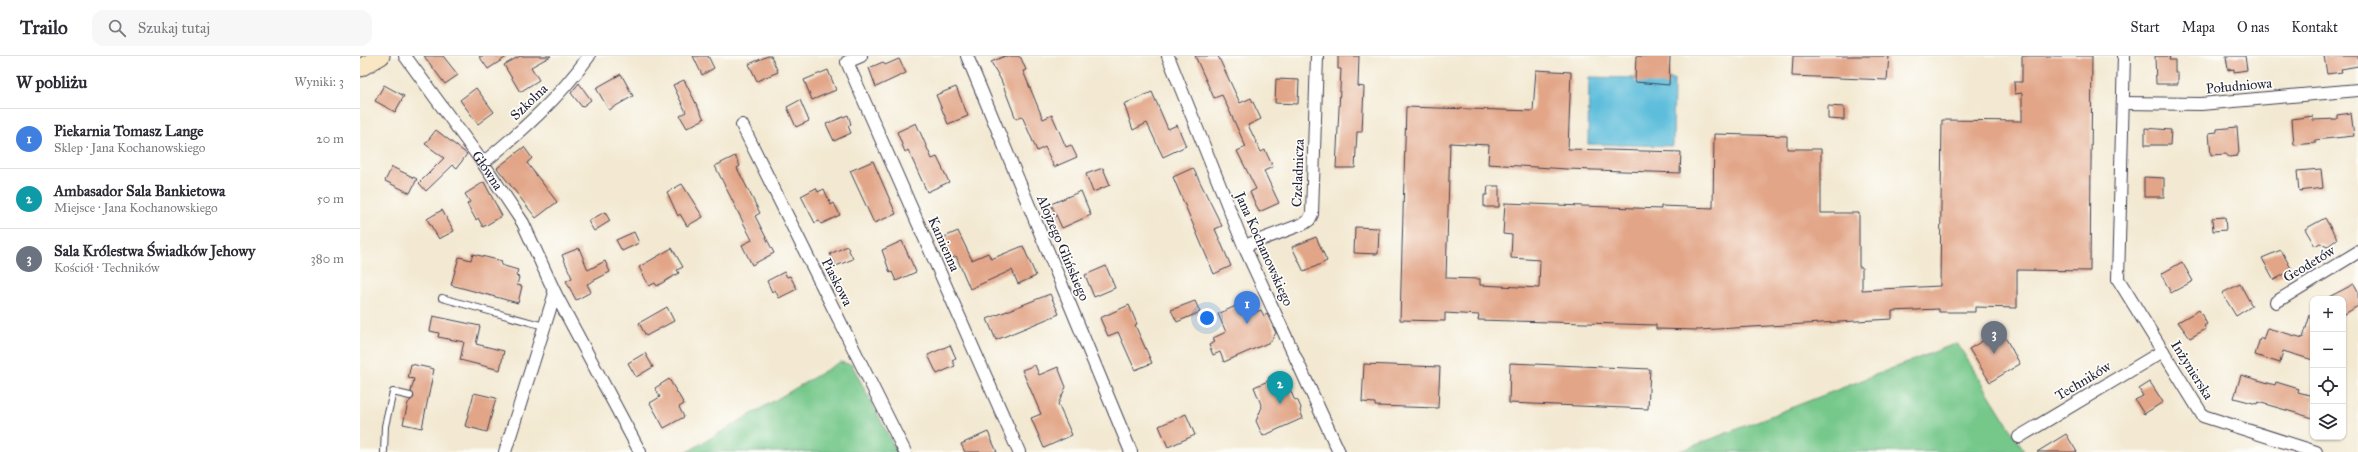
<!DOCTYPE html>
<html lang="pl">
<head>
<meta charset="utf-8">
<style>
	:root { --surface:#fff; --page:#f7f7f7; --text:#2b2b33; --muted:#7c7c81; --line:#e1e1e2; --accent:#b45309 }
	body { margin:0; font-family:"IM FELL Great Primer",serif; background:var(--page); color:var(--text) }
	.controls { position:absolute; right:12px; bottom:12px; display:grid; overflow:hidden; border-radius:8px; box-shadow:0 1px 3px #0004 }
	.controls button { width:36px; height:36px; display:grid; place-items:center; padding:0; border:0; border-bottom:1px solid var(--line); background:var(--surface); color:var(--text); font:20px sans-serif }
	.you { position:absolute; left:847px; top:262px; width:14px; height:14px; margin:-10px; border:3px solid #fff; border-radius:50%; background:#1a73e8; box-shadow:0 0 0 6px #1a73e833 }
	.badge { display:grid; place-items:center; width:26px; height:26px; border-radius:50%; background:var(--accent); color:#fff; font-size:13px; font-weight:700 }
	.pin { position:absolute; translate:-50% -33px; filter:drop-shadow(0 1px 2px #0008) }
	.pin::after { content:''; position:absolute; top:21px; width:14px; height:12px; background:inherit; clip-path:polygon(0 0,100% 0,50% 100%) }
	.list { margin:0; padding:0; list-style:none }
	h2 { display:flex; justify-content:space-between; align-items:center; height:52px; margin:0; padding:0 16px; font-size:17px }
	h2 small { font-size:13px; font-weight:400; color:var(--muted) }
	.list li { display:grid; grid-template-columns:26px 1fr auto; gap:12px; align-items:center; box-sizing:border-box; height:60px; padding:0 16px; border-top:1px solid var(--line) }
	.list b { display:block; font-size:15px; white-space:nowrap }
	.list p { margin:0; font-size:13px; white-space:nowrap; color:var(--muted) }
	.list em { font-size:13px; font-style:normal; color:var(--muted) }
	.icon { flex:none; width:22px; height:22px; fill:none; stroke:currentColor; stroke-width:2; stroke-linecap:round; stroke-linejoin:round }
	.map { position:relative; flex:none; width:1998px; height:396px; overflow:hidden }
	header { display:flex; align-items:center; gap:24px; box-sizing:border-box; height:56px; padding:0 20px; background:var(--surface); border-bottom:1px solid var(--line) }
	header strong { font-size:19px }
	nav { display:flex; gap:22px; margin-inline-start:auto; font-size:14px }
	.search { width:280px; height:36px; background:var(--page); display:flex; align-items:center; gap:10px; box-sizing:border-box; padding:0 14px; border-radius:12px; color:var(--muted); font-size:15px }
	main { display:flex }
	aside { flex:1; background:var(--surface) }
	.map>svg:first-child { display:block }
</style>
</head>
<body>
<header>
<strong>Trailo</strong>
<div class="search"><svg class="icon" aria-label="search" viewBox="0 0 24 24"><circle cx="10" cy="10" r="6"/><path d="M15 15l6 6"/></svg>Szukaj tutaj</div>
<nav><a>Start</a><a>Mapa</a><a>O nas</a><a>Kontakt</a></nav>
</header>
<main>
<aside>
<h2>W pobliżu<small>Wyniki: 3</small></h2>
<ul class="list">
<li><span class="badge" style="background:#3f7fe0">1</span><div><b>Piekarnia Tomasz Lange</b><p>Sklep · Jana Kochanowskiego</p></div><em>20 m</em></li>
<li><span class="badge" style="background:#0f9aa8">2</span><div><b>Ambasador Sala Bankietowa</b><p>Miejsce · Jana Kochanowskiego</p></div><em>50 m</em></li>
<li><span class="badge" style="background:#6b7280">3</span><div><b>Sala Królestwa Świadków Jehowy</b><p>Kościół · Techników</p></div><em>380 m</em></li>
</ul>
</aside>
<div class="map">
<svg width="1998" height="396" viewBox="0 0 1998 396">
	<rect width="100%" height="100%" fill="#fdfcf7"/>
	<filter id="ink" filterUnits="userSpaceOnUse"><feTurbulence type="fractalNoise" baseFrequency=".025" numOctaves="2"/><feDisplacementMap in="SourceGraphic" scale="8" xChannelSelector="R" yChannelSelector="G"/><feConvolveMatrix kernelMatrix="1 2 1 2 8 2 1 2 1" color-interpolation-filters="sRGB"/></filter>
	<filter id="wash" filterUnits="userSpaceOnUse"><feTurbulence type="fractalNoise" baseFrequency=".012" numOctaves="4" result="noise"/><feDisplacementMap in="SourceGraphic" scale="16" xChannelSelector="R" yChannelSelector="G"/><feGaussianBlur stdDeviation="0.9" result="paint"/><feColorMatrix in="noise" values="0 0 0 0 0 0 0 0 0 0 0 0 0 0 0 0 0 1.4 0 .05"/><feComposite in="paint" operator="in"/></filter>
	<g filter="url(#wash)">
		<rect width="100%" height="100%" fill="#f3e9d2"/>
		<g fill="#74c78a" stroke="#4b7462">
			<polygon points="1597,287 1665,396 1318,396"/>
			<polygon points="480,306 492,309 537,396 327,396"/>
		</g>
		<polygon fill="#5dbddb" stroke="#40708b" points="1229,21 1314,23 1313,90 1228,88"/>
		<g id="blocks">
			<g fill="#e2a587">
				<polygon points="64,0 83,0 98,19 85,28"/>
				<polygon points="119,0 148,0 128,13"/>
				<polygon points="160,0 191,0 171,11 179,24 160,36 144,9"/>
				<polygon points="333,0 348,0 354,12 342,19"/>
				<polygon points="408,0 411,0 418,16 397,25 389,8"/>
				<polygon points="645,0 658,0 661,2 666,14 663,15 683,63 692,59 706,91 711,89 717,101 694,111 685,91 677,95 662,60 656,63 641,24 631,6"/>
				<polygon points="835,0 858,0 880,47 891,42 901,63 888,69 901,96 905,94 913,111 904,115 919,147 899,156 890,136 896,133 877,95 886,91 862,39 854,42"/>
				<polygon points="978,0 999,0 998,30 1004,31 1002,76 997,76 995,112 976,112 981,13 978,13"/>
				<polygon points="1276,0 1310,0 1309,29 1275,26"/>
				<polygon points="1433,0 1529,0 1527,24 1432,20"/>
				<polygon points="1662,0 1732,0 1730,215 1657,214 1657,252 1615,251 1615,256 1579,256 1579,253 1532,255 1532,263 1339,274 1296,273 1296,269 1118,264 1119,259 1085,257 1085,265 1040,264 1046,51 1173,55 1176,14 1211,16 1208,93 1321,96 1320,117 1207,113 1128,108 1129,89 1090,87 1086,222 1120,223 1120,229 1179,232 1180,204 1151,202 1152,179 1143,178 1145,147 1301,153 1301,150 1353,152 1354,78 1427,80 1427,93 1461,93 1461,157 1499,157 1499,211 1502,211 1502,234 1580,230 1582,64 1662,65 1662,37 1655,38 1654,26 1662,26"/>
				<polygon points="1795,0 1810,0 1809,4 1815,4 1815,17 1818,17 1818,28 1796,28"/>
				<polygon points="1866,0 1885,0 1887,14 1874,16 1874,13 1868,14"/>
				<polygon points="1964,0 1998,0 1998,10 1981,13 1982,16 1967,18"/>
				<polygon points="539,3 546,17 516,31 509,12 523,6 525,9"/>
				<polygon points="468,14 476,34 452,44 444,24"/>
				<polygon points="261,18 273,40 249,54 236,32"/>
				<polygon points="916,23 939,24 938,48 915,47"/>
				<polygon points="324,24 344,63 327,72 320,60 326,56 313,29"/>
				<polygon points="219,27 231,44 222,51 211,37"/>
				<polygon points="24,29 44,40 35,56 15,45"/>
				<polygon points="596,31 608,60 588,68 576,39"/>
				<polygon points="116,32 134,56 118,68 100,44"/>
				<polygon points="792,36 808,73 817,69 826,90 803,101 787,67 773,74 764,48"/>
				<polygon points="440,44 449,65 436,71 427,51"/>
				<polygon points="1468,50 1484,51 1484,64 1468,63"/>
				<polygon points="1991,57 1994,80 1955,84 1956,87 1934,89 1932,63 1953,60 1953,64 1977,63 1977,59"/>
				<polygon points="488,59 491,68 488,70 491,77 474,85 466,68"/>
				<polygon points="556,67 572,103 577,101 589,126 567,136 548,94 545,96 537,76"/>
				<polygon points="1877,71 1879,96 1877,100 1869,101 1866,98 1851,99 1849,77 1857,76 1857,73"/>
				<polygon points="1785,72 1811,74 1810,89 1785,89"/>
				<polygon points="76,74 107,98 97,112 93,109 66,135 59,127 84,102 65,88"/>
				<polygon points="164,91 172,102 167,107 197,146 176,162 137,112"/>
				<polygon points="375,100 380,110 377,112 400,157 395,160 414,197 392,209 382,189 392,184 355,110"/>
				<polygon points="513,105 536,158 514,167 490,115"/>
				<polygon points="32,111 57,123 50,137 25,125"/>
				<polygon points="743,112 750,129 733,136 726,118"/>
				<polygon points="833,112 862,170 855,173 871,210 854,218 813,121"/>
				<polygon points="1961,113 1963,132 1939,135 1937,115"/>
				<polygon points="1784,121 1804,122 1804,141 1784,141"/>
				<polygon points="124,126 142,160 123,171 118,162 116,164 107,148 110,146 105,138"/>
				<polygon points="322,128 343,161 327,170 320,158 318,160 307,136"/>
				<polygon points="1128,130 1139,130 1139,151 1124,151 1124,139 1127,139"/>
				<polygon points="456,132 458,136 464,133 471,149 474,147 480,159 461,168 459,165 455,167 441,140"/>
				<polygon points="721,135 731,159 702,172 691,148"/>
				<polygon points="82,154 94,175 79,183 67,163"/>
				<polygon points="245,156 250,165 234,175 228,165"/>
				<polygon points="1865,161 1866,174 1853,175 1852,162"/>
				<polygon points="1965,162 1977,183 1967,191 1960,187 1955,190 1945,173"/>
				<polygon points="995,171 1019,172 1018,198 994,197"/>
				<polygon points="598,175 612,204 628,197 631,203 663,190 676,220 658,228 652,214 610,233 596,200 591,203 582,182"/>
				<polygon points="274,176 279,187 262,195 256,184"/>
				<polygon points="956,181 967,205 944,216 932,191"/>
				<polygon points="542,185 556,216 536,225 532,216 530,217 522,194"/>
				<polygon points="487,190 493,203 476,210 470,198"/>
				<polygon points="219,192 228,214 245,205 250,216 227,228 231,236 216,244 206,225 212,222 202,199"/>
				<polygon points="312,192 323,211 317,214 319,217 297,230 295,227 289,230 279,211"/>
				<polygon points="1921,194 1932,214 1914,224 1902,202"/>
				<polygon points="113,198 142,205 141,209 158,214 156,220 159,221 157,229 162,230 158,247 91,229 99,201 111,204"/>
				<polygon points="1822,206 1833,225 1811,237 1801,218"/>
				<polygon points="746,210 755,232 734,241 725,219"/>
				<polygon points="424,216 427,221 430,220 437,233 419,242 415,234 412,236 407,225"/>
				<polygon points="1880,228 1892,250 1876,260 1862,237"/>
				<polygon points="1994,228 1998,235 1998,250 1983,259 1983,243 1965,243"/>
				<polygon points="690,238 699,258 636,284 627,263"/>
				<polygon points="889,244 894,257 901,254 904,260 907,258 916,277 910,286 864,306 860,296 853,299 849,289 855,286 853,282 866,276 858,258"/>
				<polygon points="835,245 840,256 817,266 811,254"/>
				<polygon points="769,249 777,268 775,269 792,307 775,314 758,276 748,280 740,262"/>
				<polygon points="307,251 314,265 286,280 279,267"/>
				<polygon points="1839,254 1847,268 1844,270 1846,273 1830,282 1818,266"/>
				<polygon points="1950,259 1953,259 1953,304 1923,295 1920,307 1895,299 1900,282 1903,284 1907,272 1943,282"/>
				<polygon points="73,260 120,270 116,288 144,295 140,314 100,304 104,286 78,281 79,277 70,275"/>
				<polygon points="1641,274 1660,308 1630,326 1609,293"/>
				<polygon points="590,289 596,302 592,304 595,310 577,318 568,299"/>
				<polygon points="285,297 293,311 276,321 268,307"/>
				<polygon points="1150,307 1290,313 1288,353 1149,347"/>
				<polygon points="51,308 74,313 62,372 43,368 48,347 54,341 51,336 54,323 48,322"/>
				<polygon points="1004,308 1080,311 1078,352 1015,350 1015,347 1002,346"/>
				<polygon points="675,309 679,319 698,311 706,331 698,348 712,379 684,392 671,362 681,358 662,314"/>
				<polygon points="916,318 919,320 924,318 934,343 938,345 941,352 940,355 943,362 903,380 896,365 902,351 894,331 908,325 909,321"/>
				<polygon points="1881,319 1915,329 1916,326 1939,333 1938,336 1953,340 1953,362 1898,346 1897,348 1874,342"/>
				<polygon points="309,323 324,348 319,351 324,361 304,372 290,347 300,341 295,332"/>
				<polygon points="1790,326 1803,346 1784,358 1775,344 1783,340 1779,333"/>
				<polygon points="114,337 136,342 127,376 105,370"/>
				<polygon points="826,358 835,379 808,391 799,370"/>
				<polygon points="628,376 637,396 605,396 601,388"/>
				<polygon points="1706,378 1717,396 1677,396"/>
			</g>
		</g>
	</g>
	<g filter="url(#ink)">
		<use href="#blocks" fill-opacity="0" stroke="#414052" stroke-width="1"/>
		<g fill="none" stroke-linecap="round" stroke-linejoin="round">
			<g stroke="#414052" stroke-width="8">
				<g id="lane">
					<polyline points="82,242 184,270"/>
					<polyline points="24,396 25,370 33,336 50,340"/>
				</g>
			</g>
			<g stroke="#414052" stroke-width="14">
				<g id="street">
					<path id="s1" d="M45,0L123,107L163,167L195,237L280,396"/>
					<polyline points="501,0 487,6 659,396"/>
					<polyline points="607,0 771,396"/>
					<polyline points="808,0 884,190 979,396"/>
					<polyline points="1764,0 1758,223 1843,360 1956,396"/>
					<polyline points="1763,47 1841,48 1998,34"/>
					<polyline points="382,69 545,396"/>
					<path d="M123,107C163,74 199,42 229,0"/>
					<polyline points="884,190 943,168 949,164 952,158 957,0"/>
					<polyline points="1916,246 1998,196"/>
					<polyline points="1659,381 1803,295"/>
					<polyline points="145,396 195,237"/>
				</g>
			</g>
			<g stroke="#414052" stroke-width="19">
				<polyline id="secondary" points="0,12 21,0"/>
			</g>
			<use href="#lane" stroke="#fff" stroke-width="6"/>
			<use href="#street" stroke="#fff" stroke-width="12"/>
			<use href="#secondary" stroke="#f9e7c3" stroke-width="17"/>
		</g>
	</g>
	<g text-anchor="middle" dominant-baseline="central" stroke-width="3.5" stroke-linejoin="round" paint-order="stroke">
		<g font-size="14" fill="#22223b" stroke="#fdfcf7">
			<text transform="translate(1879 30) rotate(-5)">Południowa</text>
			<text transform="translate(169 46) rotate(-44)">Szkolna</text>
			<text stroke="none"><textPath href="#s1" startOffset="141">Główna</textPath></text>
			<text transform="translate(938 117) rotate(-88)">Czeladnicza</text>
			<text transform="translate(584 188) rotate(66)">Kamienna</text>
			<text transform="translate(703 192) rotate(67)">Alojzego Glińskiego</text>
			<text transform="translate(904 193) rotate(66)">Jana Kochanowskiego</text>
			<text transform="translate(1949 208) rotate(-31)">Geodetów</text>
			<text transform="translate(477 226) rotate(63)">Piaskowa</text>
			<text transform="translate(1832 314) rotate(58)">Inżynierska</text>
			<text transform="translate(1723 325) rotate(-31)">Techników</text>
		</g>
	</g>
</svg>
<div class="controls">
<button>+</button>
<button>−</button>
<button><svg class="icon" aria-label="locate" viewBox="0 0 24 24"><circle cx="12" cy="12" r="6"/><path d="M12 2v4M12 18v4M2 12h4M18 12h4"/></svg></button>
<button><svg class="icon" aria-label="layers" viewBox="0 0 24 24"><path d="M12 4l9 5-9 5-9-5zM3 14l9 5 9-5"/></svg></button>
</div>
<div class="you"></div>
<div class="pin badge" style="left:887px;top:268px;background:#3f7fe0">1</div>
<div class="pin badge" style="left:920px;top:348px;background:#0f9aa8">2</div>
<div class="pin badge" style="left:1634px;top:298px;background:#6b7280">3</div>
</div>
</main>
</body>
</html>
